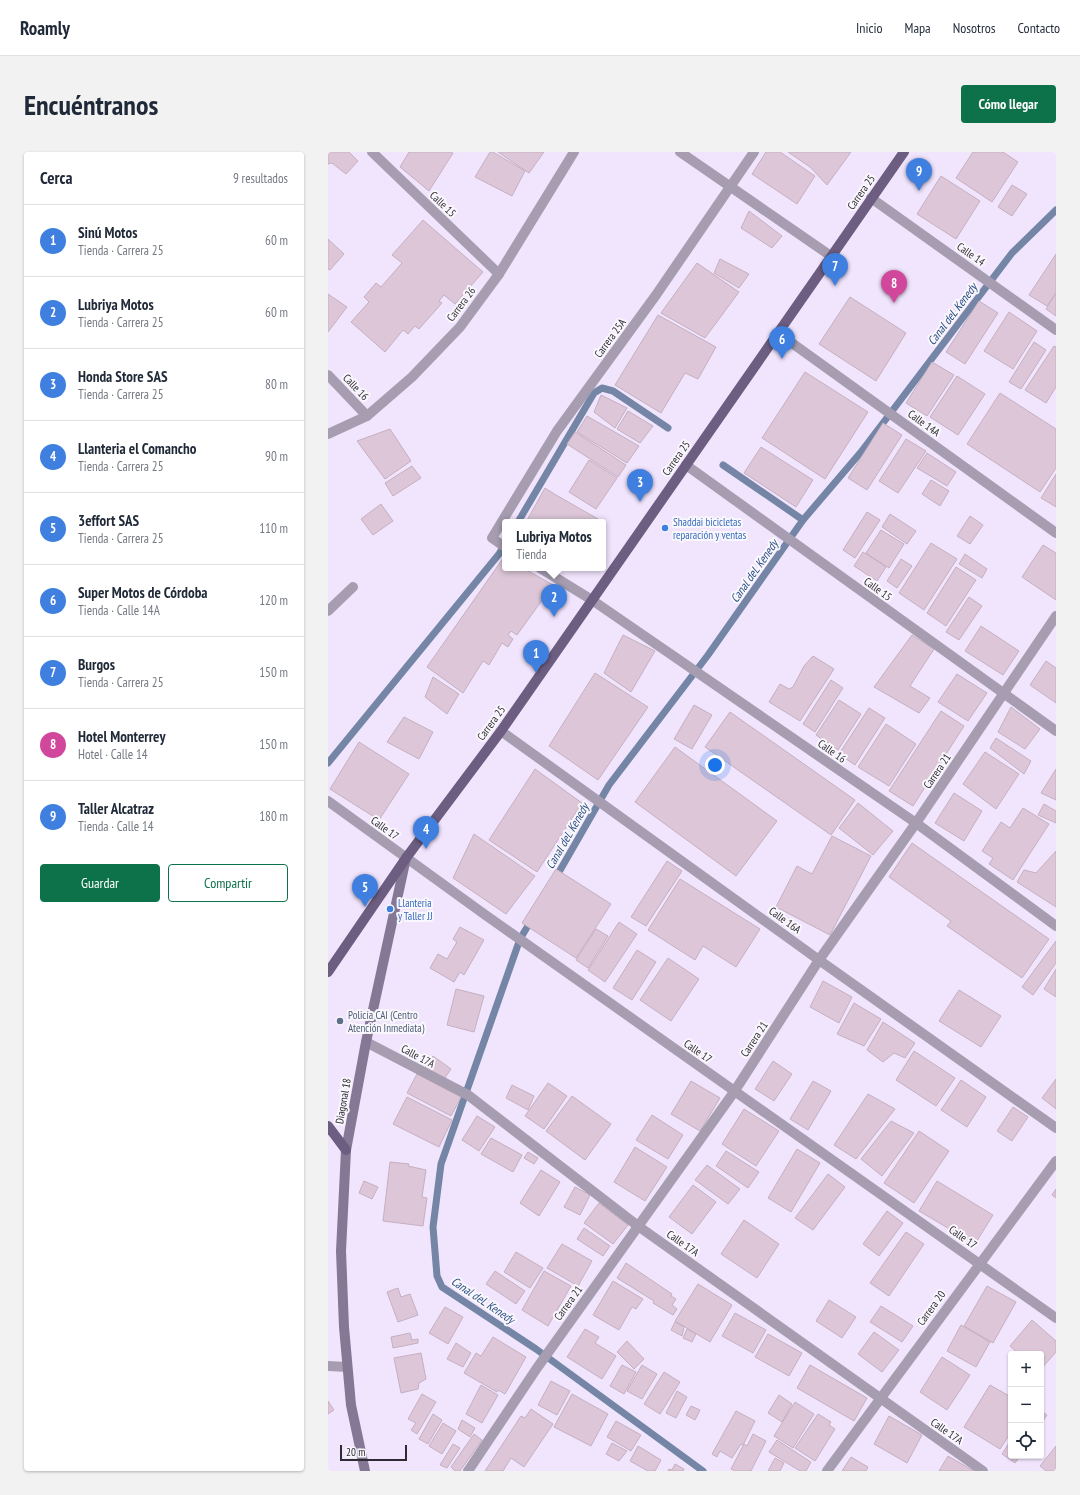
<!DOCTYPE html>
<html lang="es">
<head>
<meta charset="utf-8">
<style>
	:root { --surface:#fff; --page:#f2f2f3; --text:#1f2937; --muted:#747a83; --line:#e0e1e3; --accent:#0d7249 }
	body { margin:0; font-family:"PT Sans Narrow",sans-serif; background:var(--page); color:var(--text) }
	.controls { position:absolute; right:12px; bottom:12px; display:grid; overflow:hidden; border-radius:4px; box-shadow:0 1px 3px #0004 }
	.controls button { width:36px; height:36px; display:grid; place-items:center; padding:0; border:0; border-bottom:1px solid var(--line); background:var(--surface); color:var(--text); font:20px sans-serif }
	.scale { position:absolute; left:12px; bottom:10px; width:67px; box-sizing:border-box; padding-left:4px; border:2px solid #2f2b34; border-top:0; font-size:11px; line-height:14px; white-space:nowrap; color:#2f2b34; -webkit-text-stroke:3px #f9f7fc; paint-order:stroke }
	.you { position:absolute; left:387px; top:613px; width:14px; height:14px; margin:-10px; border:3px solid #fff; border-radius:50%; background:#1a73e8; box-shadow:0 0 0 6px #1a73e833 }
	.badge { display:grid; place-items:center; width:26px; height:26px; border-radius:50%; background:var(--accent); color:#fff; font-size:13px; font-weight:700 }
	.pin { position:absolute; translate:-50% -33px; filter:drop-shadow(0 1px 2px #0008) }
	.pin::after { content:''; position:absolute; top:21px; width:14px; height:12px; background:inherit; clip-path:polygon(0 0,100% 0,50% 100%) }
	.popup { position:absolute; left:174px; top:367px; width:104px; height:52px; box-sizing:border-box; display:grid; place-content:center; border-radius:4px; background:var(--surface); filter:drop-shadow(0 1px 3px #0005); font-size:13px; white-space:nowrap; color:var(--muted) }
	.popup b { font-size:15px; color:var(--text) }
	.popup::after { content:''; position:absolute; left:50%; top:100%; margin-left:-8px; border:8px solid transparent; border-top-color:var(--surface) }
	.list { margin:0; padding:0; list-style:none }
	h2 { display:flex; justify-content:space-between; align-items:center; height:52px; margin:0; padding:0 16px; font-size:17px }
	h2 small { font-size:13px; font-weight:400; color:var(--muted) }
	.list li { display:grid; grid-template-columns:26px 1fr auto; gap:12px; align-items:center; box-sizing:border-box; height:72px; padding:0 16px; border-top:1px solid var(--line) }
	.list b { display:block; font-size:15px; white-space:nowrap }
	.list p { margin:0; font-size:13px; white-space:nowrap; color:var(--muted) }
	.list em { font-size:13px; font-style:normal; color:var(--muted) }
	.actions { display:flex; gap:8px; padding:12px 16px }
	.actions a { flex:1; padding:9px 0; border:1px solid var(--accent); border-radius:4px; text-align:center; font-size:14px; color:var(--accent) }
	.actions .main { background:var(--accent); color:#fff }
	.icon { flex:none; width:22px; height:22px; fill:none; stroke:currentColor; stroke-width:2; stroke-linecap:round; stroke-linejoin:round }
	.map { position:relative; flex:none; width:728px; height:1319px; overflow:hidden; border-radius:4px }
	header { display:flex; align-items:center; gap:24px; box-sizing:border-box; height:56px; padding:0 20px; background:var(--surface); border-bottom:1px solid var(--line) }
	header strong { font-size:19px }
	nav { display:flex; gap:22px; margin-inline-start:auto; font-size:14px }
	.intro { display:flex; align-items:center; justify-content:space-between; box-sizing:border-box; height:96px; padding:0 24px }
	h1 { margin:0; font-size:28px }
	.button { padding:10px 18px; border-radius:4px; background:var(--accent); color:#fff; font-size:14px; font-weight:700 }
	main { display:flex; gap:24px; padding:0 24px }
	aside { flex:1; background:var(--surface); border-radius:4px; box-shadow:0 1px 3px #0004 }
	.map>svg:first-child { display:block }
</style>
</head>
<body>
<header>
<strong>Roamly</strong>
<nav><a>Inicio</a><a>Mapa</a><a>Nosotros</a><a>Contacto</a></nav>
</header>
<div class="intro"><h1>Encuéntranos</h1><a class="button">Cómo llegar</a></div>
<main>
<aside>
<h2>Cerca<small>9 resultados</small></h2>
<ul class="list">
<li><span class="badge" style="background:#3f7fe0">1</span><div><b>Sinú Motos</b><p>Tienda · Carrera 25</p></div><em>60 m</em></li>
<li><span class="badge" style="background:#3f7fe0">2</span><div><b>Lubriya Motos</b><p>Tienda · Carrera 25</p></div><em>60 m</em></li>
<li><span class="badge" style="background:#3f7fe0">3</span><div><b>Honda Store SAS</b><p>Tienda · Carrera 25</p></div><em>80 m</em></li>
<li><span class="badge" style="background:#3f7fe0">4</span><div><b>Llanteria el Comancho</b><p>Tienda · Carrera 25</p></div><em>90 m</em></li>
<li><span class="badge" style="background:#3f7fe0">5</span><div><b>3effort SAS</b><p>Tienda · Carrera 25</p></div><em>110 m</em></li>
<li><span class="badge" style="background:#3f7fe0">6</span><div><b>Super Motos de Córdoba</b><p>Tienda · Calle 14A</p></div><em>120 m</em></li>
<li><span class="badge" style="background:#3f7fe0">7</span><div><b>Burgos</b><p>Tienda · Carrera 25</p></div><em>150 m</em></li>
<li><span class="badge" style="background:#d1479c">8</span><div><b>Hotel Monterrey</b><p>Hotel · Calle 14</p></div><em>150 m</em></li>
<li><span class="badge" style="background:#3f7fe0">9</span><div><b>Taller Alcatraz</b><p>Tienda · Calle 14</p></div><em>180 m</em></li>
</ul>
<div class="actions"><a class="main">Guardar</a><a>Compartir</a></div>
</aside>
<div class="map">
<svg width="728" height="1319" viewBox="0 0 728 1319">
	<rect width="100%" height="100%" fill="#f1e5fe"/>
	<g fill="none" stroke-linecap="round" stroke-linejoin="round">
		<g stroke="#7485a5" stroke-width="7">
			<polyline points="395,313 475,368"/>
			<polyline points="190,370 266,241 274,236 285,239 340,276"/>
			<polyline points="0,611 171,402 177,392"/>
			<polyline points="227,727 281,633 380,503 475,368 533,300 684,101 728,58"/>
			<polyline points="204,767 192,787 113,1012 105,1075 109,1124 114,1135 208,1197 375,1319"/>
		</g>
	</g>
	<g fill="#dcc6d8" stroke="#c5afc1">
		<polygon points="0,0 21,0 30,9 18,22 4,11 0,12"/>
		<polygon points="81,0 123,0 125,1 101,39 72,15"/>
		<polygon points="162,0 165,0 197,19 184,44 147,25"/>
		<polygon points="170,0 216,0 201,21"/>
		<polygon points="438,0 452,0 487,24 469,52 424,22"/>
		<polygon points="460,0 523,0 499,33 482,15"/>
		<polygon points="645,0 675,0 690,10 664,50 628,26"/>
		<polygon points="613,24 652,49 628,87 589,62"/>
		<polygon points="684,33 699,42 684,64 670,55"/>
		<polygon points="421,59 454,84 444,96 413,76"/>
		<polygon points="95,68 155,120 127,152 116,143 111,149 114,151 91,177 87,174 80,182 75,178 57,200 23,170 41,150 36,145 48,131 53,135 74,111 64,103"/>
		<polygon points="0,87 16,102 2,118 0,117"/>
		<polygon points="728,102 728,141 719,154 701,143"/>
		<polygon points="392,107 421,122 411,136 386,121"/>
		<polygon points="369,111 411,140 377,186 333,161"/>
		<polygon points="728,141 728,164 718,157"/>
		<polygon points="0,142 19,155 0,180"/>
		<polygon points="522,145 578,181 548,229 491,192"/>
		<polygon points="651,149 670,161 637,212 618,200"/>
		<polygon points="681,160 709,179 685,217 656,199"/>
		<polygon points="330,163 388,195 370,227 357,221 333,261 287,233"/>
		<polygon points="706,190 718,198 693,237 681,230"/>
		<polygon points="726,194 728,195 728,235 718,251 697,238"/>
		<polygon points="604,210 626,223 599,264 578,251"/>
		<polygon points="477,220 540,260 497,327 434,286"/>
		<polygon points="629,224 657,242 630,283 602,265"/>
		<polygon points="672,241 728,277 728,316 712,340 639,292"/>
		<polygon points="273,243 299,256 287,276 266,260"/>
		<polygon points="300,259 325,274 312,291 289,277"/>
		<polygon points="259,264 311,294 299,311 249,280"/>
		<polygon points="555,271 574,283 539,338 520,326"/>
		<polygon points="62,277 83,309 57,327 29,289"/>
		<polygon points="247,280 298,313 290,325 239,292"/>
		<polygon points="578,287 598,299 570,341 551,329"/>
		<polygon points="433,295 485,328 468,355 416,321"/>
		<polygon points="599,301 628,320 619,334 589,316"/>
		<polygon points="261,308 289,326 268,357 241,340"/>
		<polygon points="84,314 93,326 65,344 57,331"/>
		<polygon points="728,322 728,355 713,346"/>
		<polygon points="603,328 621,339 612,354 594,342"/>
		<polygon points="217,336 228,343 270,367 267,370 198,370"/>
		<polygon points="53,352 65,369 45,383 33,367"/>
		<polygon points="539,360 552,368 527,406 515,398"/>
		<polygon points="562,362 588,379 579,392 554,375"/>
		<polygon points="642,364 655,373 642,392 629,384"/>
		<polygon points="553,378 576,392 561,416 538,401"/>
		<polygon points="603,391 629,407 596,458 571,441"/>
		<polygon points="715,393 728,401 728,448 694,425"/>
		<polygon points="535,400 558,415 549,429 526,414"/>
		<polygon points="637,402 659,417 654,426 631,412"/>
		<polygon points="176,405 177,416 195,416 225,433 189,483 183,479 180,483 185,487 180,495 174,491 161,513 155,509 135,541 99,515"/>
		<polygon points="573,407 584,414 569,436 559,429"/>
		<polygon points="628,415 648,428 618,474 599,461"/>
		<polygon points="223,416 235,416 231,422"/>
		<polygon points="641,445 654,454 631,488 618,480"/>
		<polygon points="653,474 691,499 675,523 637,499"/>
		<polygon points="295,483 327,499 303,540 276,521"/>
		<polygon points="584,483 606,497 582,534 602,546 591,561 546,535"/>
		<polygon points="485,504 506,517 472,569 441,550 452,532 461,537 465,535 476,514"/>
		<polygon points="718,509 728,516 728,551 702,533"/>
		<polygon points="267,521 320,555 270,628 221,594"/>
		<polygon points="629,522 659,541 640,569 610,550"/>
		<polygon points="105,525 131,542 119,562 97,545"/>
		<polygon points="503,528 515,536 487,580 475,572"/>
		<polygon points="511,548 533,562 510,598 488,583"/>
		<polygon points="366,553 384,563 364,597 346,587"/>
		<polygon points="683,555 712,577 697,597 670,580"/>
		<polygon points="541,556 557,566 527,613 511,602"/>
		<polygon points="613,559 636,574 585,654 561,639"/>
		<polygon points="402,560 527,648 503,683 377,595"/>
		<polygon points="76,565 105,580 91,607 59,590"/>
		<polygon points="558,572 588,592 561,634 530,615"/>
		<polygon points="668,586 703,609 696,622 662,596"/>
		<polygon points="31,590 81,622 51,668 2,637"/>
		<polygon points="347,595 449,669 408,724 307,650"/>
		<polygon points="657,600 691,622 668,657 635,632"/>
		<polygon points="207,617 254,651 209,720 161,688"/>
		<polygon points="728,617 728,648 713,641"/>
		<polygon points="626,641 654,659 636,689 607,671"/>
		<polygon points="530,651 565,679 545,703 511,676"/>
		<polygon points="716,652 728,659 728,671 710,663"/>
		<polygon points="695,656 721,672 685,728 661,712 665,706 654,699 673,670 682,676"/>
		<polygon points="146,682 207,724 178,762 125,726"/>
		<polygon points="504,684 543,704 502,783 448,755 469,714 484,722"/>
		<polygon points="584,691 721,787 694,826 619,774 623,769 561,725"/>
		<polygon points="728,699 728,755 689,730 696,718 708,721"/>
		<polygon points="339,709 354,719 318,774 303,765"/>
		<polygon points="228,717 283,752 248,806 194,771"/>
		<polygon points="352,727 432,777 408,815 375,794 367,808 320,778"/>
		<polygon points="291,770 309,782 277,830 260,818"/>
		<polygon points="132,775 156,788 136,823 132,820 126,830 102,816 110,802 119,807 129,790 125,787"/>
		<polygon points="268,777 280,784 260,816 248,808"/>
		<polygon points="728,789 728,811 705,843 694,835"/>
		<polygon points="309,798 328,810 304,848 285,836"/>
		<polygon points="340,806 371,827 343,869 312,848"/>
		<polygon points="728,817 728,845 716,837"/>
		<polygon points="495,829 524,845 511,871 482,855"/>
		<polygon points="128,837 156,844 146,880 119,873"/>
		<polygon points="631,838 673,864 653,895 611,869"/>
		<polygon points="526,851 553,867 536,894 509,882"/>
		<polygon points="555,870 587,891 577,906 566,901 555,910 539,898"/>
		<polygon points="586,899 627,926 608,954 568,928"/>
		<polygon points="105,904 123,917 114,930 96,917"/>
		<polygon points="445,909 464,922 446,949 427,937"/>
		<polygon points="89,922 133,945 123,964 79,941"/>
		<polygon points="728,927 728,957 714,946"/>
		<polygon points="633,928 658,945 639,975 613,958"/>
		<polygon points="363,929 392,946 372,979 343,962"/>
		<polygon points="485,929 503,939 480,978 462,967"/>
		<polygon points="220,931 239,944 216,977 197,964"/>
		<polygon points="184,933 206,944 200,958 178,946"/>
		<polygon points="540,942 567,957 528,1007 506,993"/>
		<polygon points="244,944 283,972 257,1008 218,979"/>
		<polygon points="79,945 124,968 111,995 65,972"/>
		<polygon points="685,955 700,965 684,989 669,979"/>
		<polygon points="416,957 451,979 428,1014 394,992"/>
		<polygon points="324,963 355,983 340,1007 308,988"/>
		<polygon points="149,964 167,975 151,999 134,988"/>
		<polygon points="563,969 586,981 554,1024 533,1007"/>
		<polygon points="591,979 621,999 586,1051 556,1031"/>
		<polygon points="163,986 194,1003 185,1020 153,1002"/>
		<polygon points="307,995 339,1015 317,1049 286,1030"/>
		<polygon points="469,997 492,1011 463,1060 440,1046"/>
		<polygon points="398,999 431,1020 420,1036 388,1014"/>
		<polygon points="200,1000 210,1006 206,1012 196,1006"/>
		<polygon points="62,1010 81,1012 80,1014 98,1018 94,1045 99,1046 95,1074 55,1069"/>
		<polygon points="379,1013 412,1037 400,1052 367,1028"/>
		<polygon points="213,1018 232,1030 211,1064 192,1051"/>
		<polygon points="500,1022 517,1035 485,1078 467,1066"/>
		<polygon points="36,1029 50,1035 44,1047 31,1041"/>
		<polygon points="609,1029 665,1063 647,1092 591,1059"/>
		<polygon points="365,1033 388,1050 364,1082 341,1065"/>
		<polygon points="247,1035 262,1043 252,1063 236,1055"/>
		<polygon points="728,1037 728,1046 724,1043"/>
		<polygon points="271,1051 300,1073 285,1092 256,1071"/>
		<polygon points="559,1059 575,1071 551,1104 535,1092"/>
		<polygon points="416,1068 451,1092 429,1126 393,1102"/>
		<polygon points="256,1076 282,1094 275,1104 249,1087"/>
		<polygon points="578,1080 596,1092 561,1144 542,1131"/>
		<polygon points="234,1092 264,1109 250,1134 219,1116"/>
		<polygon points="188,1100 215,1116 202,1136 176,1120"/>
		<polygon points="298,1111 344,1142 343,1144 348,1147 344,1153 349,1157 345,1163 325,1151 326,1149 289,1126"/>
		<polygon points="167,1119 197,1139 188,1152 158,1132"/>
		<polygon points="216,1119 243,1134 220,1174 194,1158"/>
		<polygon points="285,1129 315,1147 308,1157 304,1155 291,1178 265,1163"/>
		<polygon points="370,1132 404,1153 382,1190 347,1169"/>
		<polygon points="659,1134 688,1150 665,1191 636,1174"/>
		<polygon points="70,1136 73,1145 82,1142 90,1163 70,1170 59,1140"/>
		<polygon points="501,1148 528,1165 514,1186 488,1169"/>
		<polygon points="553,1154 585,1174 574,1190 542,1170"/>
		<polygon points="117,1155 135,1165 120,1192 101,1181"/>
		<polygon points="407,1161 438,1178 425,1201 394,1184"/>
		<polygon points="704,1168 728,1189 728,1200 713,1217 713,1202 691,1202 682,1194"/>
		<polygon points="347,1170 356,1175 354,1184 343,1178"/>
		<polygon points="633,1173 662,1190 648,1215 619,1199"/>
		<polygon points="257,1177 271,1185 267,1191 288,1204 274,1227 239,1205"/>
		<polygon points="359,1177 368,1182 364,1190 355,1186"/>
		<polygon points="546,1180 571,1198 554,1220 530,1202"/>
		<polygon points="82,1181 84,1188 90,1187 90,1191 65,1196 63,1185"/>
		<polygon points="440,1182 474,1201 461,1224 427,1205"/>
		<polygon points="165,1185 198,1205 177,1242 170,1238 169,1240 136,1221 148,1201 153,1204"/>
		<polygon points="299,1189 316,1207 306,1217 289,1200"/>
		<polygon points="128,1191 143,1201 135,1215 119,1207"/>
		<polygon points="93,1201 98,1227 91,1231 90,1237 73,1241 66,1206"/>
		<polygon points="614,1205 642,1223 619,1258 592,1240"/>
		<polygon points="294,1213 308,1220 296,1242 282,1234"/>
		<polygon points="314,1213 329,1222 314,1247 299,1239"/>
		<polygon points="482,1213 539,1246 526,1269 469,1236"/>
		<polygon points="336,1220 352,1230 332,1262 316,1252"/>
		<polygon points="223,1229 242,1239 229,1263 210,1253"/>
		<polygon points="153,1233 170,1243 154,1271 138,1262"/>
		<polygon points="662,1233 683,1245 683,1280 672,1297 636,1275"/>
		<polygon points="349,1239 359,1245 348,1266 338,1261"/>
		<polygon points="94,1242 108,1250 89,1282 83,1278 88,1271 80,1267"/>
		<polygon points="244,1242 280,1262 263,1294 226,1275"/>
		<polygon points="451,1243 464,1252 454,1270 440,1261"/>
		<polygon points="0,1249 6,1258 0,1262"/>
		<polygon points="467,1250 486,1262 465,1296 446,1284"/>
		<polygon points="363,1254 372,1258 367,1268 358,1263"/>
		<polygon points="203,1257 225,1272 196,1315 183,1306 175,1319 157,1319 193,1264 197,1266"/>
		<polygon points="408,1259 427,1269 415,1293 413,1292 404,1306 392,1299 389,1305 384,1302"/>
		<polygon points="713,1259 719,1263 713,1272"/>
		<polygon points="105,1262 114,1268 100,1292 91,1287"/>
		<polygon points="490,1262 503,1270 501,1273 507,1277 487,1309 467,1296"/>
		<polygon points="561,1264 594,1283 579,1311 546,1292"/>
		<polygon points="134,1268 147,1276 142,1285 130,1277"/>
		<polygon points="288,1269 313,1283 303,1299 279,1285"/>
		<polygon points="115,1271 128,1279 114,1302 101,1294"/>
		<polygon points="146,1282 154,1288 132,1319 127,1319 123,1315"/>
		<polygon points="425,1282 438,1289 423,1319 407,1319 403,1317 416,1292 419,1294"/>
		<polygon points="449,1288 483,1310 478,1319 472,1319 441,1300"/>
		<polygon points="683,1288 683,1304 692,1304 687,1311 674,1302"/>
		<polygon points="284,1291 299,1299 291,1309 278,1302"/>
		<polygon points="125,1292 132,1296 119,1316 112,1313"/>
		<polygon points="310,1294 333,1308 327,1319 320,1319 302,1309"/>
		<polygon points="728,1294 728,1319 718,1319 712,1314"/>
		<polygon points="620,1304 646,1319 611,1319"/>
		<polygon points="523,1305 540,1315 538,1319 514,1319"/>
		<polygon points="447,1306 456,1311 452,1319 440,1319"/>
		<polygon points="347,1312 356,1317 355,1319 340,1319 341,1317 344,1318"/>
	</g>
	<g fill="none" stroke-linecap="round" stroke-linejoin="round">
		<polyline stroke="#a69db1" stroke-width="10" points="0,1214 19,1215"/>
		<g stroke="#a69db1" stroke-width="10">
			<polyline points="44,0 171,122"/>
			<polyline points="352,0 503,104"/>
			<polyline points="543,46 728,178"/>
			<polyline points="450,181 728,381"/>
			<polyline points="0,223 39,264"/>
			<polyline points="0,282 39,264 84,225 132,175 171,122 246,0"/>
			<polyline points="358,313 728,579"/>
			<polyline points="177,395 164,386 229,279 328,143 426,0"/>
			<polyline points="212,416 264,448 588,671 728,774"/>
			<polyline points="0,459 25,435"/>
			<polyline points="173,579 491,808 728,976"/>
			<polyline points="0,649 156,762 728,1166"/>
			<polyline points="38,890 140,943 310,1074 655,1319"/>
			<polyline points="140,1319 209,1216 406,940 491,808 588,671 728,464"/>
			<polyline points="499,1319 728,1009"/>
		</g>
		<polyline stroke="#847895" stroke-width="10" points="37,1319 23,1253 16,1175 13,1099 18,998 38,890 78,706"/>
		<g stroke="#6d5d80" stroke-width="10">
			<polyline points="0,820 78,706 173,579 576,0"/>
			<polyline points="0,974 18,998"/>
		</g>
	</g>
	<g fill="#3f7fe0" stroke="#f9f7fc" stroke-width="1.5">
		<circle cx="337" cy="376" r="4"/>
		<circle cx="62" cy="757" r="4"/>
	</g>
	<circle fill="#5c6f8a" stroke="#f9f7fc" stroke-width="1.5" cx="12" cy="869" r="4"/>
	<g text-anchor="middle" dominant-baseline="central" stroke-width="4" stroke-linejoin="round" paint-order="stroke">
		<g font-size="11" fill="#2f2b34" stroke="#f9f7fc">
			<text transform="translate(533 40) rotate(-55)">Carrera 25</text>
			<text transform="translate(115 52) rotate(44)">Calle 15</text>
			<text transform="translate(643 102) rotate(35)">Calle 14</text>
			<text transform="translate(133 152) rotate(-53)">Carrera 26</text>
			<text transform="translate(282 186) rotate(-54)">Carrera 25A</text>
			<text transform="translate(28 235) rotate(46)">Calle 16</text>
			<text transform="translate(596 271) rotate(36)">Calle 14A</text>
			<text transform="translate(348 306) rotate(-55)">Carrera 25</text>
			<text transform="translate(550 437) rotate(36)">Calle 15</text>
			<text transform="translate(163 571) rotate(-54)">Carrera 25</text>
			<text transform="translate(504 599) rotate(35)">Calle 16</text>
			<text transform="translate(609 619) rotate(-56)">Carrera 21</text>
			<text transform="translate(57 676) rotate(36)">Calle 17</text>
			<text transform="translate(457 768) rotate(36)">Calle 16A</text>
			<text transform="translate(426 887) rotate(-57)">Carrera 21</text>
			<text transform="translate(370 899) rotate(35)">Calle 17</text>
			<text transform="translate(90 904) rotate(28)">Calle 17A</text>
			<text transform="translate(15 949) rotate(-80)">Diagonal 18</text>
			<text transform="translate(635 1085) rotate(35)">Calle 17</text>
			<text transform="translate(355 1091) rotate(35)">Calle 17A</text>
			<text transform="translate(240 1151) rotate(-54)">Carrera 21</text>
			<text transform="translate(603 1156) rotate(-54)">Carrera 20</text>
			<text transform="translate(619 1279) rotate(35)">Calle 17A</text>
		</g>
		<g font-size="11" fill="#366cbe" stroke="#f9f7fc" text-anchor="start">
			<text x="345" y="370">Shaddai bicicletas<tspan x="345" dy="13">reparación y ventas</tspan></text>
			<text x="70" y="751">Llanteria<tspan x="70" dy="13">y Taller JJ</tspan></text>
		</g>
		<g font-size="11" fill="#4e5e75" stroke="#f9f7fc" text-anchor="start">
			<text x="20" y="863">Policía CAI (Centro<tspan x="20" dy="13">Atención Inmediata)</tspan></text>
		</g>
		<g font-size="12" font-style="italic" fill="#2c4f84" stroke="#f9f7fc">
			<text transform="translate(624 162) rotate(-53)">Canal deL Kenedy</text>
			<text transform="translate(426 419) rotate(-55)">Canal deL Kenedy</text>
			<text transform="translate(239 684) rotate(-60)">Canal deL Kenedy</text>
			<text transform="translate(155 1148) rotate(34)">Canal deL Kenedy</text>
		</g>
	</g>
</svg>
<div class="controls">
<button>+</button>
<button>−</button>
<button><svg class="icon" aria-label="locate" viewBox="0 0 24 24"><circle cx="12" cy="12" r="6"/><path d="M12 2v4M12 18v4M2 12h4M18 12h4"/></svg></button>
</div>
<div class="scale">20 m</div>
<div class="you"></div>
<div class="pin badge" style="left:208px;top:521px;background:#3f7fe0">1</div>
<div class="pin badge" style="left:226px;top:465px;background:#3f7fe0">2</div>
<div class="popup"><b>Lubriya Motos</b>Tienda</div>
<div class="pin badge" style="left:312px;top:350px;background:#3f7fe0">3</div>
<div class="pin badge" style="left:98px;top:697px;background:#3f7fe0">4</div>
<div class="pin badge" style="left:37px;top:755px;background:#3f7fe0">5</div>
<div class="pin badge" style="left:454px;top:207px;background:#3f7fe0">6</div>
<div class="pin badge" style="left:507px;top:134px;background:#3f7fe0">7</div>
<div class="pin badge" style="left:566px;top:151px;background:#d1479c">8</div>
<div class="pin badge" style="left:591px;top:39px;background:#3f7fe0">9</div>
</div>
</main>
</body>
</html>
